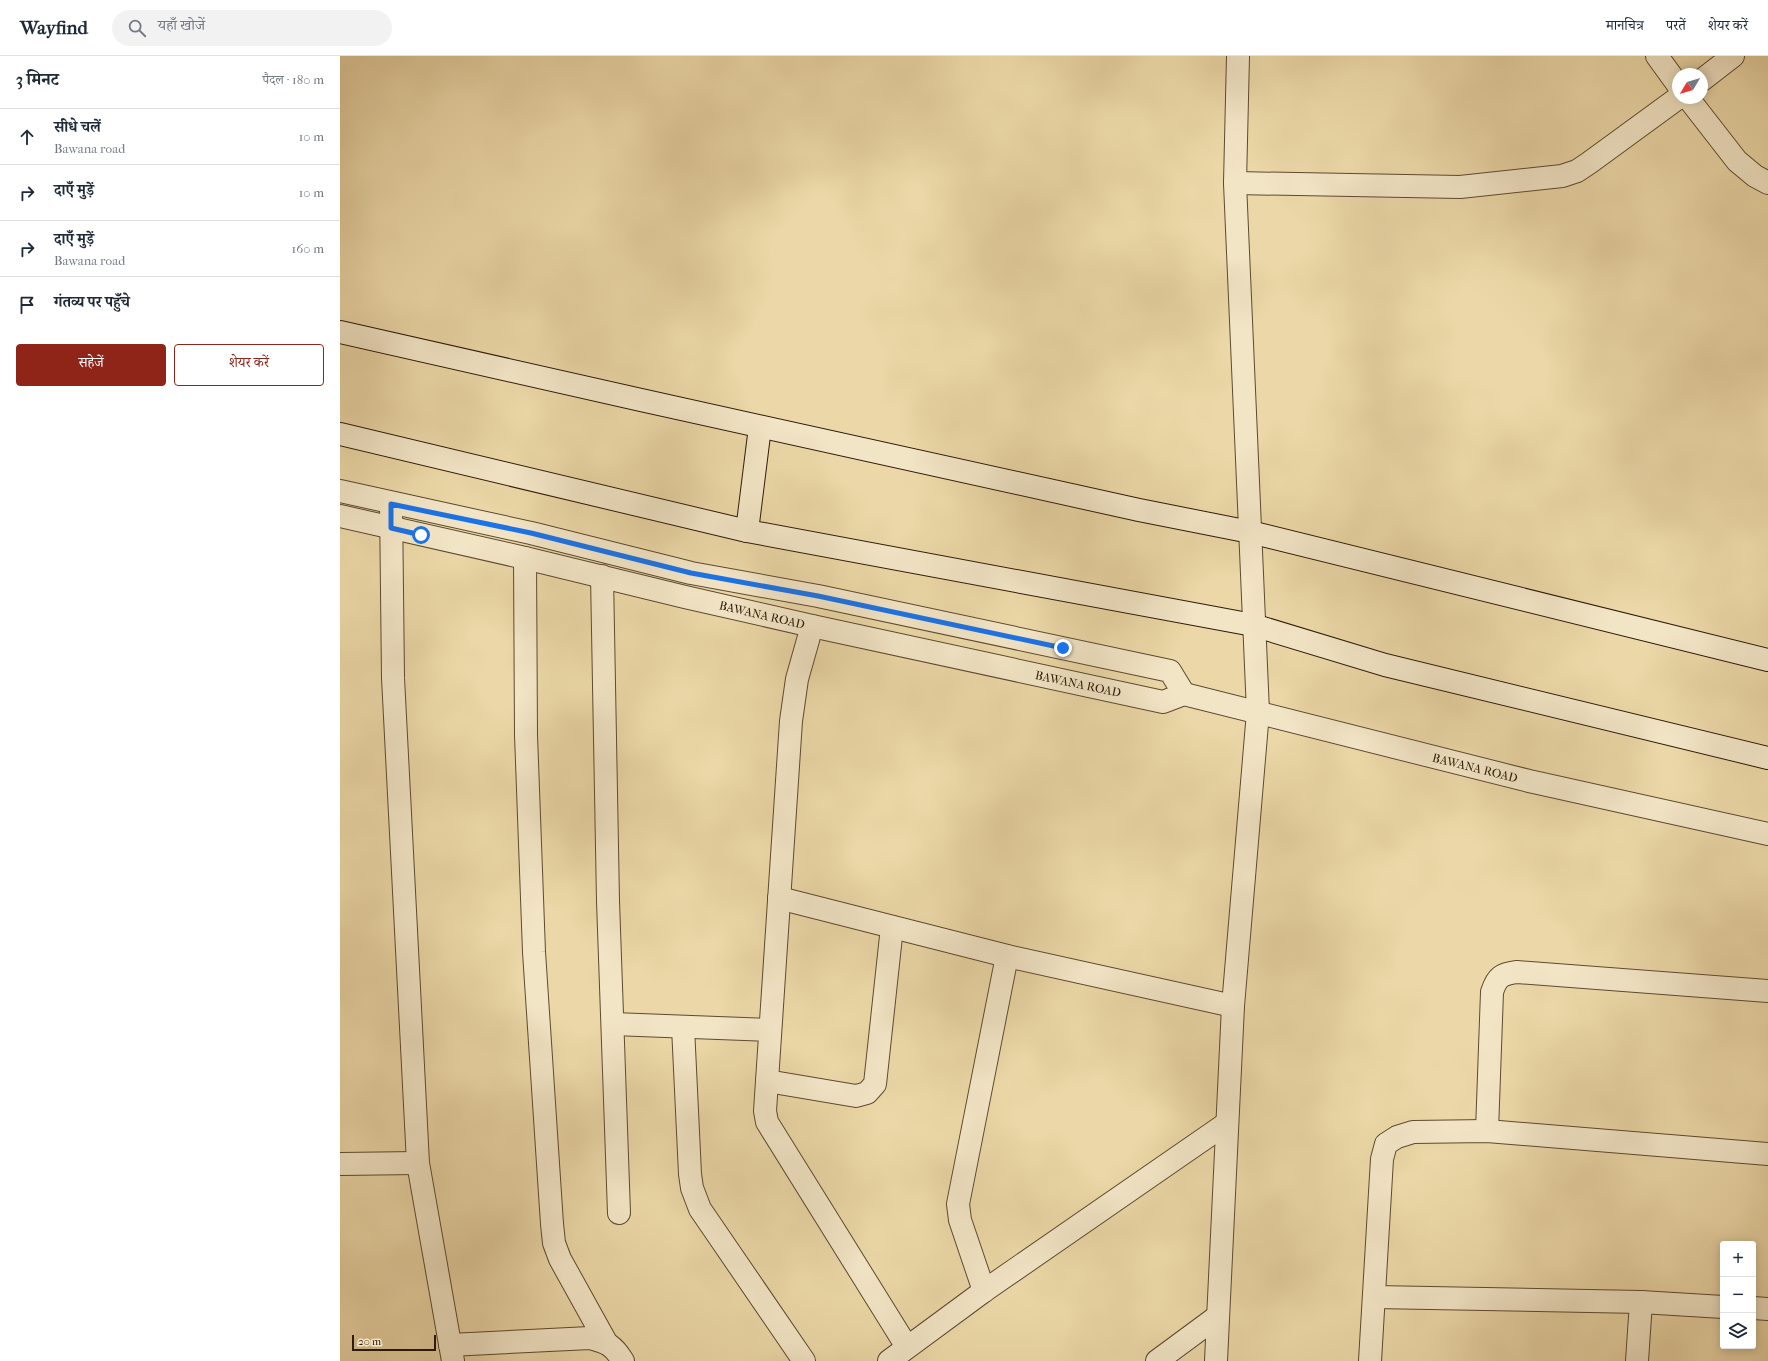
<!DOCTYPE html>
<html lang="hi">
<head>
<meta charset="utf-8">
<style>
	:root { --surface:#fff; --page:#f2f2f3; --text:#1f2937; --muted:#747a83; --line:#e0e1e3; --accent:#8f2418 }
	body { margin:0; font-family:"IM FELL French Canon","Noto Serif Devanagari",serif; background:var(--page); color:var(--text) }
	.controls { position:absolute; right:12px; bottom:12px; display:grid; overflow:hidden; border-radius:4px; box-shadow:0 2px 10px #0003 }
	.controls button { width:36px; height:36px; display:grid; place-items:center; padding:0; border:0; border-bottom:1px solid var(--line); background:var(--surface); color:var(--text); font:20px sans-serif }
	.compass { position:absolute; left:1332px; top:12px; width:36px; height:36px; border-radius:50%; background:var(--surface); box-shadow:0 2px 10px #0003; rotate:232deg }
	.scale { position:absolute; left:12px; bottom:10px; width:84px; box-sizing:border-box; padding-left:4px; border:2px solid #2e1b08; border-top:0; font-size:11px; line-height:14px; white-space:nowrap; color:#2e1b08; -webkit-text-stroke:3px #f2e5c6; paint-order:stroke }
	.stop { position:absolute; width:12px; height:12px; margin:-9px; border:3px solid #1a73e8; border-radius:50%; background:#fff }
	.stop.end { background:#1a73e8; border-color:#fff; box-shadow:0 1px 4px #0008 }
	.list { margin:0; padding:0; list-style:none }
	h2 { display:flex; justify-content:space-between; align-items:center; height:52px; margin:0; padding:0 16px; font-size:17px }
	h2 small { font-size:13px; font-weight:400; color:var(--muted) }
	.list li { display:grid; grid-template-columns:26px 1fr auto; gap:12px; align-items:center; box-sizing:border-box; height:56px; padding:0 16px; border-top:1px solid var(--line) }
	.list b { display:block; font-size:15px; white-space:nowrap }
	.list p { margin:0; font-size:13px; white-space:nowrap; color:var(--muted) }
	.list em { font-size:13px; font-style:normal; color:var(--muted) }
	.actions { display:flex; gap:8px; padding:12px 16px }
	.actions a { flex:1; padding:9px 0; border:1px solid var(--accent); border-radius:4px; text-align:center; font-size:14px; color:var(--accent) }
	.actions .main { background:var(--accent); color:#fff }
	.icon { flex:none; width:22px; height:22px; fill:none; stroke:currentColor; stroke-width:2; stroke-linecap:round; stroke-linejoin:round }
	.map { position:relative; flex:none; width:1428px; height:1305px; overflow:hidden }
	header { display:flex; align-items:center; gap:24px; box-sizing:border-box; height:56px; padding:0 20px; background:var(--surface); border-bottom:1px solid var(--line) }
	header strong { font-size:19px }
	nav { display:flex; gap:22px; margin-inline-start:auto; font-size:14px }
	.search { width:280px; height:36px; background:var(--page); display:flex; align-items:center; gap:10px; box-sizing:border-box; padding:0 14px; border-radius:22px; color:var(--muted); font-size:15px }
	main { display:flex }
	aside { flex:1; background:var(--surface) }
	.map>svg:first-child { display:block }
</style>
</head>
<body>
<header>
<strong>Wayfind</strong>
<div class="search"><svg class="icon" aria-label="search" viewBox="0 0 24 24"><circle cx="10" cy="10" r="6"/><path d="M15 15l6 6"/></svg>यहाँ खोजें</div>
<nav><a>मानचित्र</a><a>परतें</a><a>शेयर करें</a></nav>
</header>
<main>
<aside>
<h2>3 मिनट<small>पैदल · 180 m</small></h2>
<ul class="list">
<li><svg class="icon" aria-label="ahead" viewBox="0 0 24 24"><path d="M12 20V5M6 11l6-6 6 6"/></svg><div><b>सीधे चलें</b><p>Bawana road</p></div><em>10 m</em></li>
<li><svg class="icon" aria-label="right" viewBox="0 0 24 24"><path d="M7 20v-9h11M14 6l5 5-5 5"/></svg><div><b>दाएँ मुड़ें</b></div><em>10 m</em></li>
<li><svg class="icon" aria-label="right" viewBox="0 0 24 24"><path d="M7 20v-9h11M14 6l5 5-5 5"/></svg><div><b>दाएँ मुड़ें</b><p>Bawana road</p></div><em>160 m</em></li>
<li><svg class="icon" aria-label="arrive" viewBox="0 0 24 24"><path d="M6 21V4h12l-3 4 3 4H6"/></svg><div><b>गंतव्य पर पहुँचे</b></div></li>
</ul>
<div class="actions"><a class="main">सहेजें</a><a>शेयर करें</a></div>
</aside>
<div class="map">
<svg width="1428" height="1305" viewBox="0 0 1428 1305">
	<rect width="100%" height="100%" fill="#ebd7a7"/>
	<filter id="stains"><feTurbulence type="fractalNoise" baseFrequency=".005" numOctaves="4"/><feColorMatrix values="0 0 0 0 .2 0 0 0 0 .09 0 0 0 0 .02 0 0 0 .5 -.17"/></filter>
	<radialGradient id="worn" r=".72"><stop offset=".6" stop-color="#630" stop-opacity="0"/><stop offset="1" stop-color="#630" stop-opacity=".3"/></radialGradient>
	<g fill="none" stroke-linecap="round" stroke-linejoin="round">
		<g stroke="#5d4a30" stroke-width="24">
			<g id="minor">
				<polyline points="1317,0 1338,29"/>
				<polyline points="1362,24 1393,0"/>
				<polyline points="1348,42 1397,105 1415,120 1428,127"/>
				<polyline points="895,127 1120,131 1222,120 1237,115 1249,107 1338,42"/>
				<polyline points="51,448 53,622 78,1107 113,1305"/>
				<polyline points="185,502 186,679 194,896 212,1168 214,1187 220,1203 266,1286"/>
				<polyline points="262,520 268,845 279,1157"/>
				<polyline points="472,570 457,623 451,665 425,1055 427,1066 567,1291"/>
				<polyline points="439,842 667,900 893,950"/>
				<polyline points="273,968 430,974"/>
				<polyline points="343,971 350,1118 352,1132 360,1153 464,1305"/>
				<polyline points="427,1025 516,1040 527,1037 535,1028 552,871"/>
				<path d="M1147,1075L1152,936C1157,921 1161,918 1177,916L1428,935"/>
				<polyline points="0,1108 78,1107"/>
				<polyline points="644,1235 620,1164 618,1148 667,900"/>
				<polyline points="1035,1241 1301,1246 1383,1251"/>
				<polyline points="1413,1252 1428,1253"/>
				<path d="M110,1289L250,1282C268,1287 273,1289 283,1305"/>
				<polyline points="549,1305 644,1235 887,1067"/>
				<polyline points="817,1305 878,1260"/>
				<polyline points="1030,1305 1042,1103 1046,1088 1057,1081 1073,1076 1147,1075 1428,1098"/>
				<polyline points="1297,1305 1301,1246"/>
			</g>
		</g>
		<g stroke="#5d4a30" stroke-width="24">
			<g id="tertiary">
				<polyline points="0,435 191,477 351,517 478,540 830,615 844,638"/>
				<polyline points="0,460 185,502 345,541 472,570 823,646 844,638 1189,725 1428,778"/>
				<polyline points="876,1305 893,950 918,656 895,127 898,0"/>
			</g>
		</g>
		<g stroke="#2e1b08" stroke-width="24">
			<g id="secondary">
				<polyline points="0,276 301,344 799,454 910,476 1428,604"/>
				<polyline points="0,378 407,475 913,569 1045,609 1428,702"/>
				<polyline points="407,475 420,371"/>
			</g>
		</g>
		<use href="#minor" stroke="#f2e5c6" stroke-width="22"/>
		<use href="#tertiary" stroke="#f2e5c6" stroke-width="22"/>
		<use href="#secondary" stroke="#f2e5c6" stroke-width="22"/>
	</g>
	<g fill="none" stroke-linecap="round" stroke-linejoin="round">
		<polyline stroke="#1a73e8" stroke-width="5" points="81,479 51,472 51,448 191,477 351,517 478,540 723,592"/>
	</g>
	<g text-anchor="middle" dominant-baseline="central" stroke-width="3" stroke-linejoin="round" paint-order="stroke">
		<g font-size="12" fill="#2e1b08" stroke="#f2e5c6">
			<text transform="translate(422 559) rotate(13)">BAWANA ROAD</text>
			<text transform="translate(738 628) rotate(12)">BAWANA ROAD</text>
			<text transform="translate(1135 712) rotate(14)">BAWANA ROAD</text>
		</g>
	</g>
	<rect width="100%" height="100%" filter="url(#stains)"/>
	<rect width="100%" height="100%" fill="url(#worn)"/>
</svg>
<div class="controls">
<button>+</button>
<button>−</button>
<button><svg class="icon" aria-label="layers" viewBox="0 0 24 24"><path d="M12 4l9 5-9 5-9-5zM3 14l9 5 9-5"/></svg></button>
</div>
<svg class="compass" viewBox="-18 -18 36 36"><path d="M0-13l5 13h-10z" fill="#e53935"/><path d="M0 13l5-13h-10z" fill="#747a83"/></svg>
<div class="scale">20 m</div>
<div class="stop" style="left:81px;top:479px"></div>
<div class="stop end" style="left:723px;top:592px"></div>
</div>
</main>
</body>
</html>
